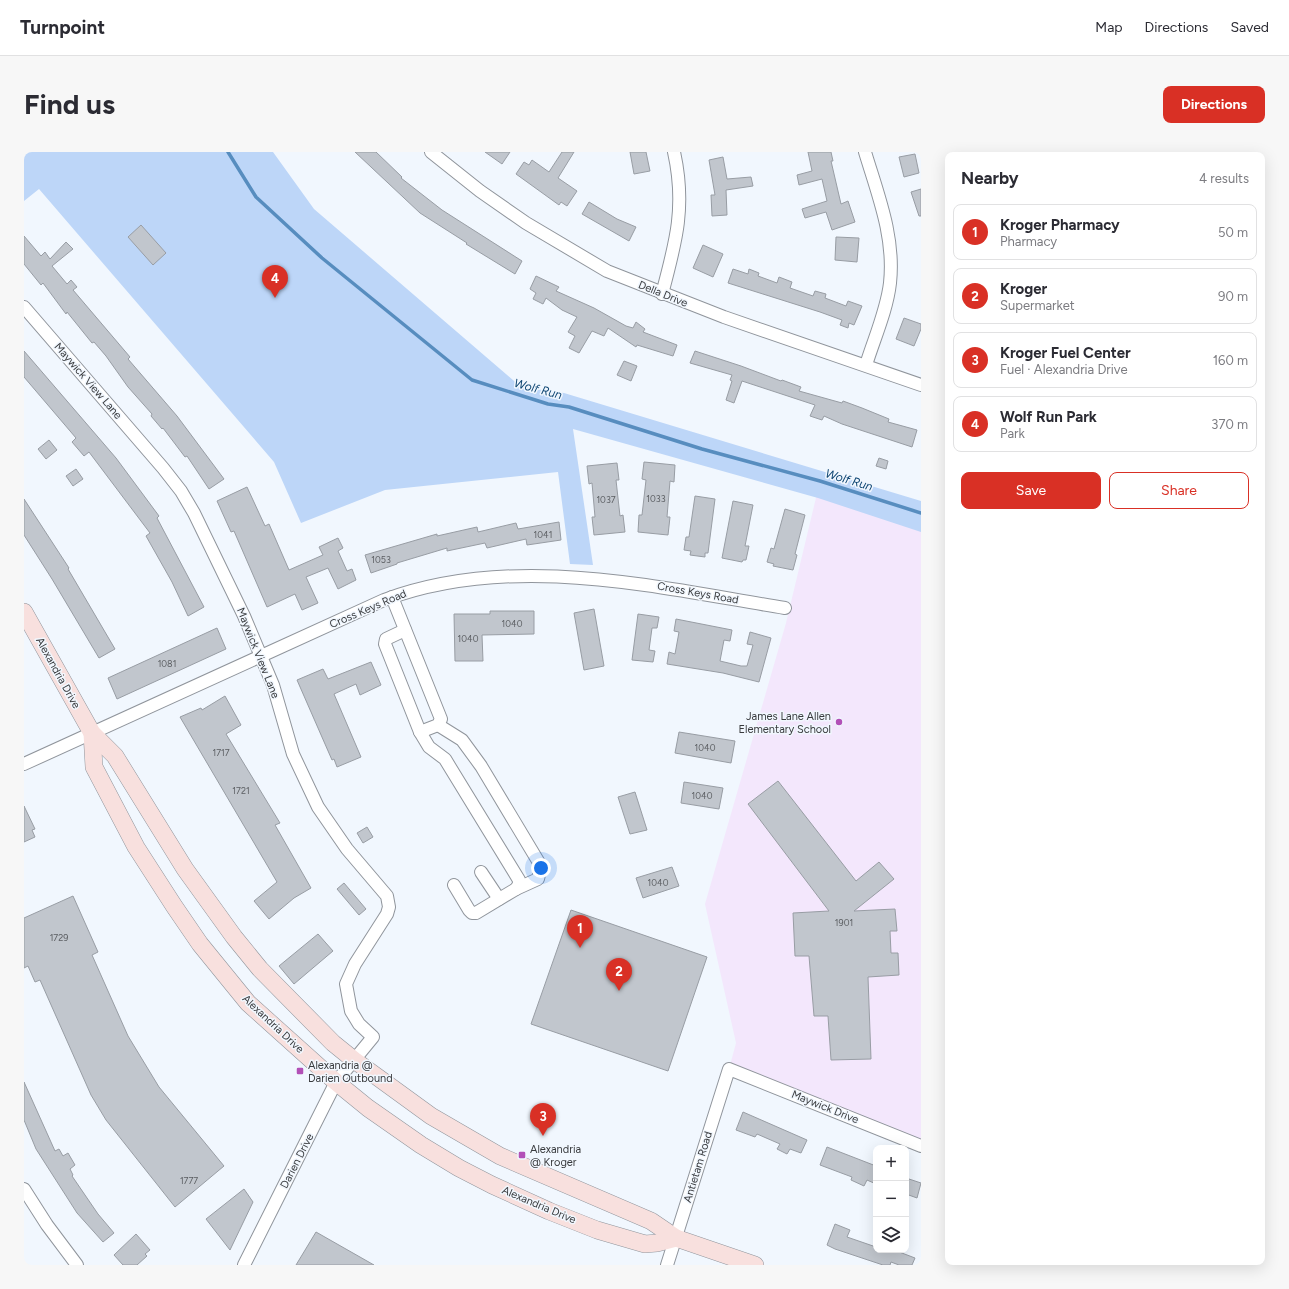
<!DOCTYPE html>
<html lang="en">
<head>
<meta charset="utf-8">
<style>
	:root { --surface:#fff; --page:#f7f7f7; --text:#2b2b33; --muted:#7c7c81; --line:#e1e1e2; --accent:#d93025 }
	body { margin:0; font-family:Figtree,sans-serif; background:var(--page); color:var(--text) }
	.controls { position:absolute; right:12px; bottom:12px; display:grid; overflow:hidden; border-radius:8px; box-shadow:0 4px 16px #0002 }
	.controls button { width:36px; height:36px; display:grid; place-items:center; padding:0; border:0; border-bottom:1px solid var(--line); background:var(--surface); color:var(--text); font:20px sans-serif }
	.you { position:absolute; left:517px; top:716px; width:14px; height:14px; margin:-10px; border:3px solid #fff; border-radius:50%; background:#1a73e8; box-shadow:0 0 0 6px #1a73e833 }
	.badge { display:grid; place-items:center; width:26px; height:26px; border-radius:50%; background:var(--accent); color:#fff; font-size:13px; font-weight:700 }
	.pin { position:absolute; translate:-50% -33px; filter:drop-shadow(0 1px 2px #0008) }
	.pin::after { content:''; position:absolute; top:21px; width:14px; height:12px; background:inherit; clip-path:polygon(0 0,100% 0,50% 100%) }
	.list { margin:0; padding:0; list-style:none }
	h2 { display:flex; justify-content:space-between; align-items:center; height:52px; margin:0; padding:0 16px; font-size:17px }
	h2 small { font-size:13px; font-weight:400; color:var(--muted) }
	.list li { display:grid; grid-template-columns:26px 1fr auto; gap:12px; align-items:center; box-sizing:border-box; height:56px; margin:0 8px 8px; padding:0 8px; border:1px solid var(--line); border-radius:8px }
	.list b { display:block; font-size:15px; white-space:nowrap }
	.list p { margin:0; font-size:13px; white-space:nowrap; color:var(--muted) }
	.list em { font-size:13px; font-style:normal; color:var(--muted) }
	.actions { display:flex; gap:8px; padding:12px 16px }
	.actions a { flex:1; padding:9px 0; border:1px solid var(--accent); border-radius:8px; text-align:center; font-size:14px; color:var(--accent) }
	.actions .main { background:var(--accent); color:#fff }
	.icon { flex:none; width:22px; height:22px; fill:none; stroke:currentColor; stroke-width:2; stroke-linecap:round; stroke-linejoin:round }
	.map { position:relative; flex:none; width:897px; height:1113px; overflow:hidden; border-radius:8px }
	header { display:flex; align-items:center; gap:24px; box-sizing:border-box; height:56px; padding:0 20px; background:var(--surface); border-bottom:1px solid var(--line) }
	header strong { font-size:19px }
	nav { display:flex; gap:22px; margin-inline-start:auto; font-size:14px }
	.intro { display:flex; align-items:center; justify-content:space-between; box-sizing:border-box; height:96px; padding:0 24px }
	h1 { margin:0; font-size:28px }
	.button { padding:10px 18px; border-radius:8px; background:var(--accent); color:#fff; font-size:14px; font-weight:700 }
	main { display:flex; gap:24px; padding:0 24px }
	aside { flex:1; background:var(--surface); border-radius:8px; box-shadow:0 4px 16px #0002 }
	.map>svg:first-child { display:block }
</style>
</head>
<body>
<header>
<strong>Turnpoint</strong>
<nav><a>Map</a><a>Directions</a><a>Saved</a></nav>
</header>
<div class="intro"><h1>Find us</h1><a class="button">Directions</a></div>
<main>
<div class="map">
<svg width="897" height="1113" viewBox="0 0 897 1113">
	<rect width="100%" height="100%" fill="#f1f7fe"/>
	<polygon fill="#f3e7fc" points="796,329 897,361 897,994 705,917 712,891 681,752 762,471"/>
	<polygon fill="#bdd6f8" points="0,0 249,0 290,57 497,235 540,241 897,349 897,380 794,346 549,277 569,413 546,412 534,320 361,338 277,371 250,310 15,37 0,49"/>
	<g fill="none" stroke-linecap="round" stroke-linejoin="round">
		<polyline stroke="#578dbf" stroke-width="3.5" points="204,0 232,45 298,106 448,228 524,252 545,255 678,297 796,329 897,361"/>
	</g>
	<g fill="#c1c6cd" stroke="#989da4">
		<polygon points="331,0 352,0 378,25 377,26 418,58 498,109 491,122 442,92 443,91 396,61"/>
		<polygon points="461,0 486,0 478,12"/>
		<polygon points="538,0 550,0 534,26 553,39 543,54 537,50 535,53 492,22 500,10 505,13 508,8 525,20"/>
		<polygon points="606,0 622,0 626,19 610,22"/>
		<polygon points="784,0 807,0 809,9 807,9 817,52 824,49 831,70 808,78 802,60 781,66 778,57 803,49 798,27 775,33 773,23 788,19"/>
		<polygon points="891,2 895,21 880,25 875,5"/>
		<polygon points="699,5 703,27 727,25 729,34 702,38 703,63 688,64 687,43 691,43 685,8"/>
		<polygon points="897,37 897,64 895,64 887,40"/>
		<polygon points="565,50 593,67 612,75 605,89 558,62"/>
		<polygon points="117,73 142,101 129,113 104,85"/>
		<polygon points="0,84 17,104 21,100 26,107 42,90 49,97 28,114 43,132 47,128 53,135 49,138 106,205 104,207 153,264 200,327 185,337 163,304 161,305 139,276 138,277 127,264 128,262 104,235 82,204 70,190 68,191 43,160 42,162 19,131 17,133 0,112"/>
		<polygon points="812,85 835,86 833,110 811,108"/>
		<polygon points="679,93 699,102 689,125 669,116"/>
		<polygon points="709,117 724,122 725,117 735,121 734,124 753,131 755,125 768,130 766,136 789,144 791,139 802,142 801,146 822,154 824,149 838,154 830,173 825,171 824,176 816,173 818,168 796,160 704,131"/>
		<polygon points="512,124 535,135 532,139 570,156 602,174 609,176 612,170 621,177 619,180 653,193 649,204 613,193 612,195 584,176 580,184 568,179 555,201 545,196 551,184 544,180 553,165 538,158 522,146 519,152 509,147 512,141 506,137"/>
		<polygon points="880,166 897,172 897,177 890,194 872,187"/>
		<polygon points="0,199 92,306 135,364 133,366 180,455 164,464 148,430 122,384 126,381 65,300 60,304 48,290 52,286 0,225"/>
		<polygon points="671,199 717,214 757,229 758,228 777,235 775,239 818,251 819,249 838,256 865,267 864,270 893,278 888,295 818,272 800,264 798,268 786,264 791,253 718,229 710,251 702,248 708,229 706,228 708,223 666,211"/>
		<polygon points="600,209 613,214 607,229 593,223"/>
		<polygon points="25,288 33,298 22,307 14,297"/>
		<polygon points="855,306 864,309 862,317 852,314"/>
		<polygon points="620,310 651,313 650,330 646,329 643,365 646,365 644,383 614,380 615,363 618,363 622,328 618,327"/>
		<polygon points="593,311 595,328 592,328 596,364 599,363 601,380 570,383 568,365 571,365 568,331 565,332 563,314"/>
		<polygon points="52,317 59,327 49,334 42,324"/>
		<polygon points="223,335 241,374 245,372 265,418 299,403 295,395 314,386 319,396 314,399 323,419 328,417 332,428 314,437 304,416 282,425 294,451 278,458 271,442 243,455 210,379 207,380 193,349"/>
		<polygon points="671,344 691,347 684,401 681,401 681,405 666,403 667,399 660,398 662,385 665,385"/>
		<polygon points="0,347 45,416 44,417 91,497 75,506 28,427 0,383"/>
		<polygon points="709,349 729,353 721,394 725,394 722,408 719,408 718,410 698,406"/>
		<polygon points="761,357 781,363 771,402 773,403 769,418 749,414 750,412 743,410 747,396 750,397"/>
		<polygon points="535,370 537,388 503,393 502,387 463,396 461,391 423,399 423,396 373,411 373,412 347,421 341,403 413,382 413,384 453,375 454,380 492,371 494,377"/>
		<polygon points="570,457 580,514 560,518 550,461"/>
		<polygon points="466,459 510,459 510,482 458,483 459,509 431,509 430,462 466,462"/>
		<polygon points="614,462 635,465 633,476 628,476 625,498 631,499 629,510 608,508"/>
		<polygon points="652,467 708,478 706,489 700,488 696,509 717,514 723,514 729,493 723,492 726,480 747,486 735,530 699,521 643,512 645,500 651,502 655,480 650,479"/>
		<polygon points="193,476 202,497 93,547 84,526"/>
		<polygon points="347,510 357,533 336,543 332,532 310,542 337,605 313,615 310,607 308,608 273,528 299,517 304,527"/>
		<polygon points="201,544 217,573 202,582 256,671 251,673 287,736 270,746 245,767 230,749 253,730 156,565 177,556 178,558"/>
		<polygon points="655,580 711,589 707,611 651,601"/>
		<polygon points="754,629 832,729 855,710 870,727 830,759 871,757 873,779 866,779 867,801 874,801 875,823 844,825 847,907 807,908 804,864 790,864 785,804 771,804 769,761 805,759 724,652"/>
		<polygon points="660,630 699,636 695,657 657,651"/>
		<polygon points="611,640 623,678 606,682 594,645"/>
		<polygon points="0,654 11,677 8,678 11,685 0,690"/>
		<polygon points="343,675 349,685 339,691 333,681"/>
		<polygon points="648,715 655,734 619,746 612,726"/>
		<polygon points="320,731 342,757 335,763 313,737"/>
		<polygon points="49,744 74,800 68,803 104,884 135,935 200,1014 151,1055 82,968 67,943 16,828 11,830 4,814 0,816 0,766"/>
		<polygon points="547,758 683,805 644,919 507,872"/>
		<polygon points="294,782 309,799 270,832 255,814"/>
		<polygon points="0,930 31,999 35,997 39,1004 44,1001 51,1013 46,1017 49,1023 48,1024 74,1062 90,1081 79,1090 53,1061 12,997 0,968"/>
		<polygon points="719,960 783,988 777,1001 766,997 763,1002 753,997 756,992 733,982 731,985 712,978"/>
		<polygon points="803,995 852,1014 852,1032 843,1028 840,1034 827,1028 828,1025 796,1013"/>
		<polygon points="882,1026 897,1031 893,1046 882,1042"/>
		<polygon points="220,1037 229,1050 206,1098 182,1067"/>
		<polygon points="811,1072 826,1078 823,1085 852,1095 852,1098 870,1098 891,1106 888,1113 875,1113 867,1110 866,1113 859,1113 811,1097 803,1093"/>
		<polygon points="292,1080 350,1113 272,1113"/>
		<polygon points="112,1082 126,1098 121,1102 123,1104 113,1113 99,1113 90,1103"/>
	</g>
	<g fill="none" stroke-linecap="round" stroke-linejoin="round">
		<g stroke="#90959c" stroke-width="14">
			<g id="street">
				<polyline points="407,0 456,39 502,71 583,119 700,165 897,233"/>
				<path d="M841,0C854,43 871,85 866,131C863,158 850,187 842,213"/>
				<path d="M638,142C652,90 662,54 650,0"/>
				<polyline points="0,155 139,316 157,339 170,361 220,464 249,533 269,602 294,655 323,697 363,744 365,755 363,762 331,812 322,832 327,859 335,872 349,885 312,930 220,1113"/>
				<polyline points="368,445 417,567 414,573 396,580 405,595 421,607 495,728 495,732 492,737 452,761 448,761 445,758 430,733"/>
				<polyline points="381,478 362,487 361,492 396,580"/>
				<polyline points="414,573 438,588 457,614 517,714 514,727 492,737"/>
				<path d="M0,612L360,448C489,400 630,435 761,456"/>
				<polyline points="457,720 475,747"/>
				<polyline points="0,1037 23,1073 53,1113"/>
				<polyline points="643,1113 705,917 897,994"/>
			</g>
		</g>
		<g stroke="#90959c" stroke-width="18">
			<g id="secondary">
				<polyline points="0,460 68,581 91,604 161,717 210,785 236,817 309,891 330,908 407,964 476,1004 627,1069 652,1086 731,1113"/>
				<polyline points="68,581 70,615 112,695 150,754 176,792 224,851 312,930 344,956 397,993 435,1016 468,1033 525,1059 573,1078 621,1092 633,1091 652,1086"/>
			</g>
		</g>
		<use href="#street" stroke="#fff" stroke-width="12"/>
		<use href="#secondary" stroke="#f8e0de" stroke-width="17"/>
	</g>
	<g fill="#b250b7" stroke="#f1f7fe" stroke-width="1.5">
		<circle cx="815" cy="570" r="4"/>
		<rect x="272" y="915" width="8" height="8" rx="2"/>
		<rect x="494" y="999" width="8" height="8" rx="2"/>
	</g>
	<g text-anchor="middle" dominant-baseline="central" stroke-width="3" stroke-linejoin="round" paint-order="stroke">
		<g font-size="9" fill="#5b5e62">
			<text x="632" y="346">1033</text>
			<text x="582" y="347">1037</text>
			<text x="519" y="382">1041</text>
			<text x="357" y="407">1053</text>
			<text x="488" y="471">1040</text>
			<text x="444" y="486">1040</text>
			<text x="143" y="511">1081</text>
			<text x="681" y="595">1040</text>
			<text x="197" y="600">1717</text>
			<text x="217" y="638">1721</text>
			<text x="678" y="643">1040</text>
			<text x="634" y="730">1040</text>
			<text x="820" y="770">1901</text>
			<text x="35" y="785">1729</text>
			<text x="165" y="1028">1777</text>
		</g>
		<g font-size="11" fill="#393b3e" stroke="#f1f7fe">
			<text transform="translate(639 142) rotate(22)">Della Drive</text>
			<text transform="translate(64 229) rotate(49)">Maywick View Lane</text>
			<text transform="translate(674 441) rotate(10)">Cross Keys Road</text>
			<text transform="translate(344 457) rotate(-23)">Cross Keys Road</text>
			<text transform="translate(234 501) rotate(68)">Maywick View Lane</text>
			<text transform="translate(34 521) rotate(61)">Alexandria Drive</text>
			<text transform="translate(249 872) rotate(43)">Alexandria Drive</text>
			<text transform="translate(801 955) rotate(22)">Maywick Drive</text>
			<text transform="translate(273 1009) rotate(-63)">Darien Drive</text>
			<text transform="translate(674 1015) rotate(-73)">Antietam Road</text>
			<text transform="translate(515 1053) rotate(23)">Alexandria Drive</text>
		</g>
		<g font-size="11" fill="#393b3e" stroke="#f1f7fe" text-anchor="start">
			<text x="807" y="564" text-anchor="end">James Lane Allen<tspan x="807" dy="13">Elementary School</tspan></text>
			<text x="284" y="913">Alexandria @<tspan x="284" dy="13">Darien Outbound</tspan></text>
			<text x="506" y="997">Alexandria<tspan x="506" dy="13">@ Kroger</tspan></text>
		</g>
		<g font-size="12" font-style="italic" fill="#104774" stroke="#f1f7fe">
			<text transform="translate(514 237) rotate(15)">Wolf Run</text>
			<text transform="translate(825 328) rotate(17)">Wolf Run</text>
		</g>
	</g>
</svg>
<div class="controls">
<button>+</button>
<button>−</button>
<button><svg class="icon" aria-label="layers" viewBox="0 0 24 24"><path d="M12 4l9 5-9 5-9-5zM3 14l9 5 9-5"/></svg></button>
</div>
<div class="you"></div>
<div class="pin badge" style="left:556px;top:796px">1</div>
<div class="pin badge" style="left:595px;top:839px">2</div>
<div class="pin badge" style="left:519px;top:984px">3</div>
<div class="pin badge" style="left:251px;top:146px">4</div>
</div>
<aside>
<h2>Nearby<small>4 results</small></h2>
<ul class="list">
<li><span class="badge">1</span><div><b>Kroger Pharmacy</b><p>Pharmacy</p></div><em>50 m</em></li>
<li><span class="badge">2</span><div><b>Kroger</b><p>Supermarket</p></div><em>90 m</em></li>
<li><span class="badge">3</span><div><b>Kroger Fuel Center</b><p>Fuel · Alexandria Drive</p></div><em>160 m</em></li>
<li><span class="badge">4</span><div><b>Wolf Run Park</b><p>Park</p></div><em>370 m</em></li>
</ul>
<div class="actions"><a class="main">Save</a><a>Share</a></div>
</aside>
</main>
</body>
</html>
